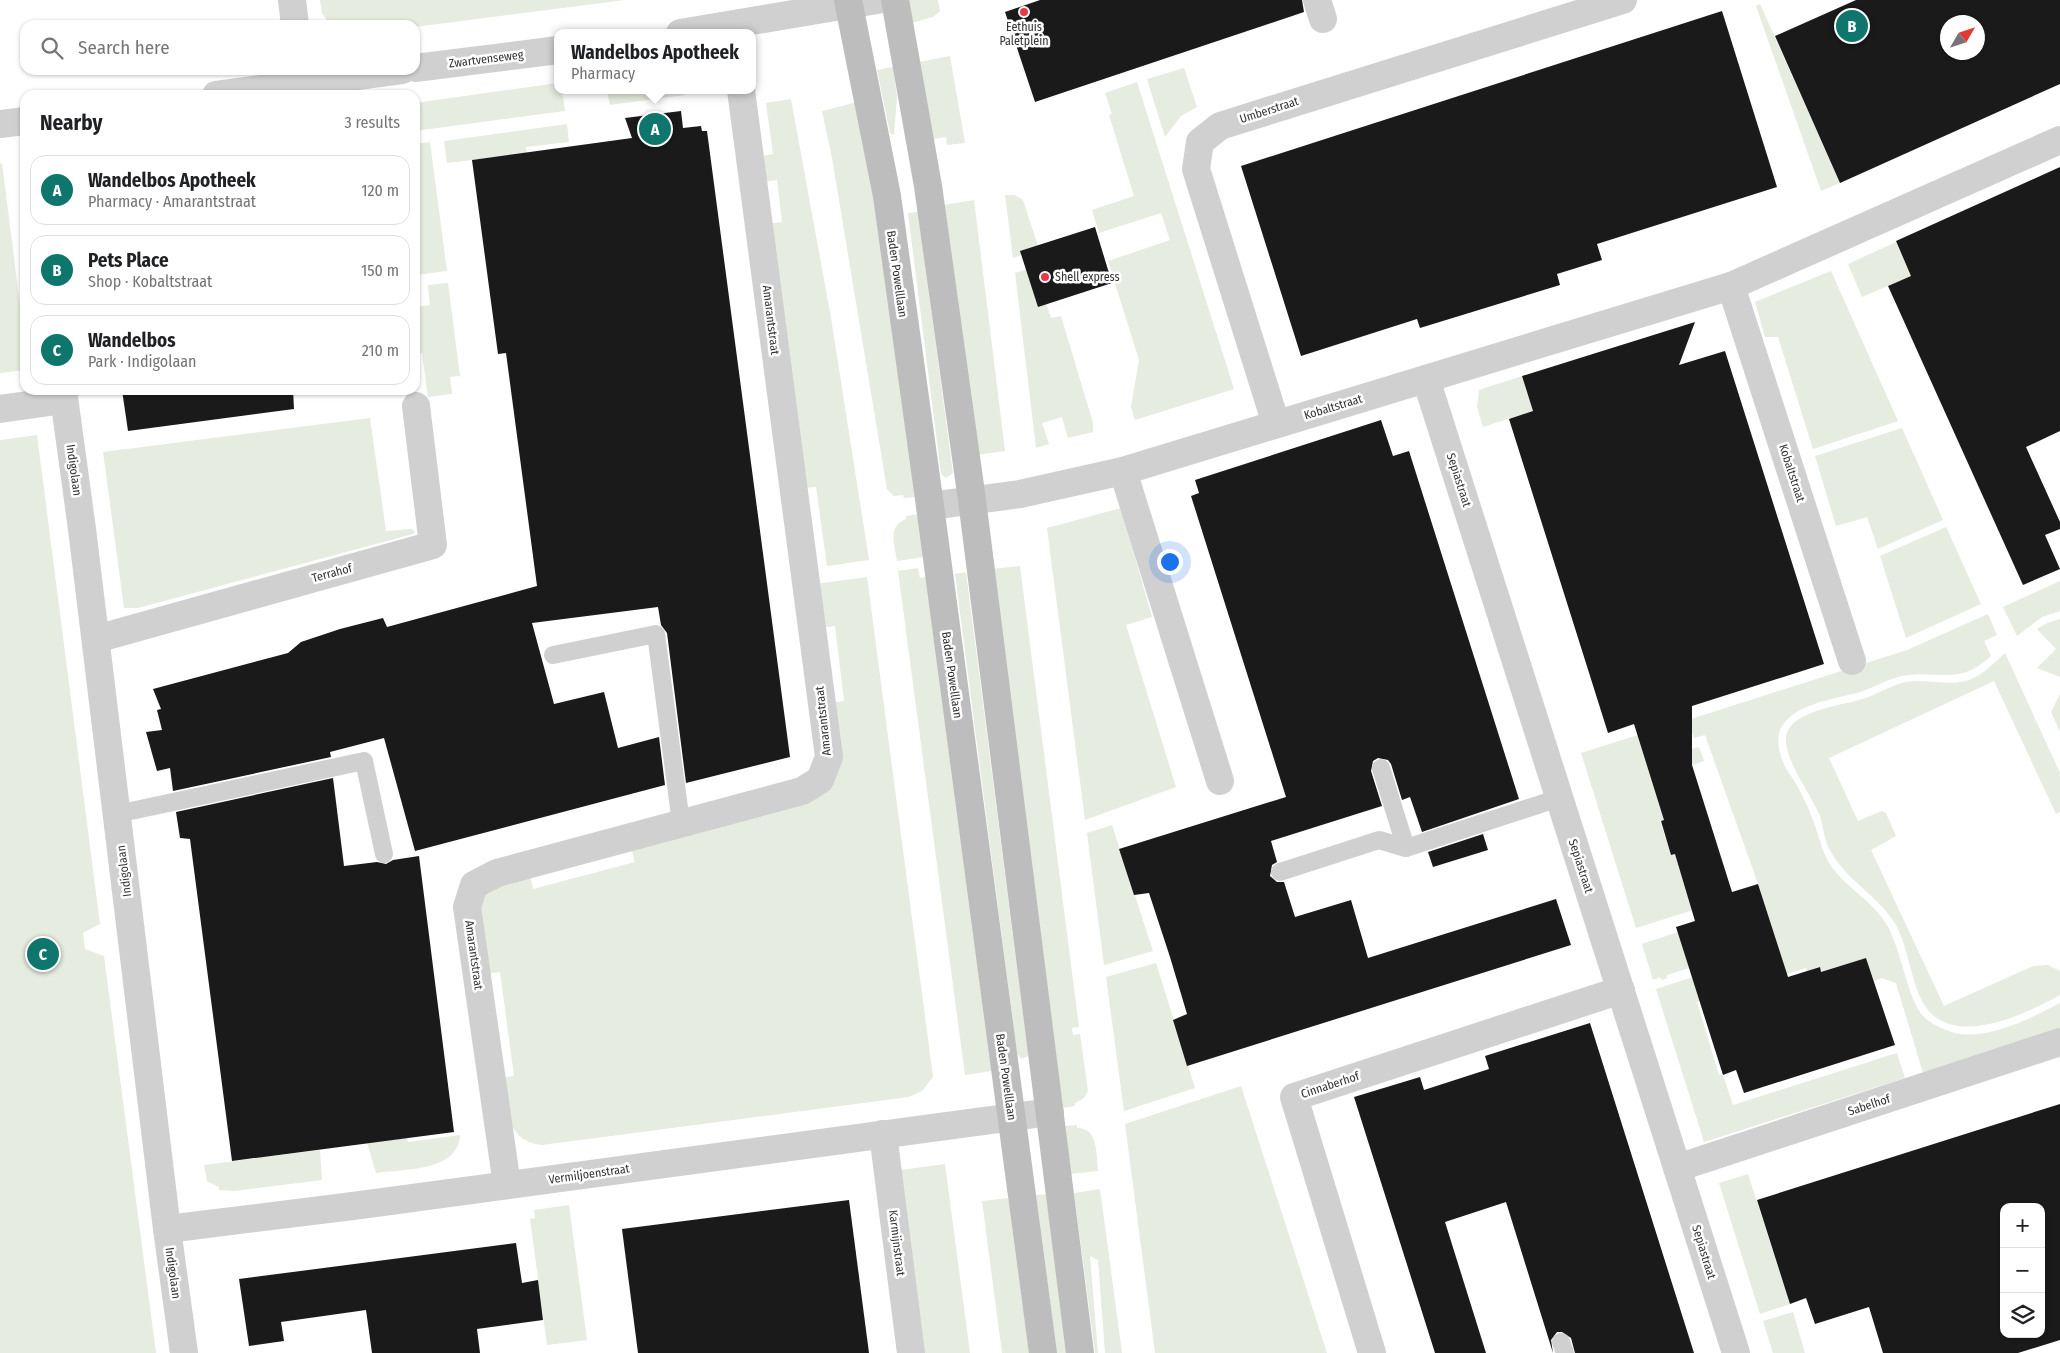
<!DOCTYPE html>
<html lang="en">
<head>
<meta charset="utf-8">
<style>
	:root { --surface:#fff; --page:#f6f6f6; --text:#202124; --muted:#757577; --line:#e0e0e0; --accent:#0f766e }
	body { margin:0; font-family:"Fira Sans Condensed",sans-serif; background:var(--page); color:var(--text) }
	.controls { position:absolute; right:15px; bottom:15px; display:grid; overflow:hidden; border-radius:10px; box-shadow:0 1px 4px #0004 }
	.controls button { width:45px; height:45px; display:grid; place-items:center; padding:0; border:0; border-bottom:1px solid var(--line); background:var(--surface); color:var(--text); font:25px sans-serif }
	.compass { position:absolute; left:1940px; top:15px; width:45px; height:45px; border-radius:50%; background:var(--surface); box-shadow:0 1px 4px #0004; rotate:51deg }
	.you { position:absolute; left:1169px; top:561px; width:18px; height:18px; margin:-12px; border:4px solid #fff; border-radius:50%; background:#1a73e8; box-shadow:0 0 0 8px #1a73e833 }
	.badge { display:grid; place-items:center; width:32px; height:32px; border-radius:50%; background:var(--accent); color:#fff; font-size:16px; font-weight:700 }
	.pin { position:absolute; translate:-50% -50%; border:2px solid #fff; box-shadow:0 1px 5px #0006 }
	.popup { position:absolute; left:554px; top:29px; width:202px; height:65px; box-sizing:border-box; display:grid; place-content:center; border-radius:10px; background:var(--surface); filter:drop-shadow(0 1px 4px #0005); font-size:16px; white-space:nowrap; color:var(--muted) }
	.popup b { font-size:19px; color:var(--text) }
	.popup::after { content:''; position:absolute; left:50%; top:100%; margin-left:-10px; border:10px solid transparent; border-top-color:var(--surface) }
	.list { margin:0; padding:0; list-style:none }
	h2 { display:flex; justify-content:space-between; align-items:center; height:65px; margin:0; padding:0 20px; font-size:21px }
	h2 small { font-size:16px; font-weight:400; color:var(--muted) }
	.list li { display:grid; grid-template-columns:32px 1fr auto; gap:15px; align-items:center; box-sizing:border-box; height:70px; margin:0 10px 10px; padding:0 10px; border:1px solid var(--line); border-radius:15px }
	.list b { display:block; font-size:19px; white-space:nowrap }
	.list p { margin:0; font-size:16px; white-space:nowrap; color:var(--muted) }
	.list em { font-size:16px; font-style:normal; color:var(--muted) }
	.icon { flex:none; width:28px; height:28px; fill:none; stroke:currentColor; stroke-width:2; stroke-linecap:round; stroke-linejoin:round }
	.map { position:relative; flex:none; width:2060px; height:1353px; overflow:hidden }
	.search { position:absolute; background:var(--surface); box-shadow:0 1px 4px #0004; left:20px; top:20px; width:400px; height:55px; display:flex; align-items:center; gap:12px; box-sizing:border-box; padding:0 18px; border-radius:15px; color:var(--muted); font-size:19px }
	.panel { position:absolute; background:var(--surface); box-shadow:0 1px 4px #0004; left:20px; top:90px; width:400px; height:305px; border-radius:15px }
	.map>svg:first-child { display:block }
</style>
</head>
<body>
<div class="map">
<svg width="2060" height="1353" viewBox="0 0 2060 1353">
	<rect width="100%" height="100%" fill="#fff"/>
	<g fill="#e6ecdf">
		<polygon points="320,0 625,0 415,27 415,25 330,25 322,13"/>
		<polygon points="906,0 938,0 940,11 933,17 912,23"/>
		<polygon points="1760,4 1840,183 1821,191 1756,6"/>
		<polygon points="950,56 965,143 947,145 946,137 932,139 919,62"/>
		<polygon points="893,67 897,97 894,135 890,133 877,70"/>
		<polygon points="1184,68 1197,107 1181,116 1165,137 1147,79"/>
		<polygon points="1137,82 1234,389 1135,420 1131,407 1139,360 1108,261 1170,240 1161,213 1099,233 1092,210 1134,196 1109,115 1112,114 1105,93"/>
		<polygon points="557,83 558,90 562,90 565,111 415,131 415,103"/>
		<polygon points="684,90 685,95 610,105 607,91"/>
		<polygon points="791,99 831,318 869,560 827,566 816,487 802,488 768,224 782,222 777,180 762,182 762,156 773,154 766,103"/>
		<polygon points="857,102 867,149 916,497 904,498 903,495 894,496 887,489 832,158 822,111"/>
		<polygon points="567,124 569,142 526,147 527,153 447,163 444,141"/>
		<polygon points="430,142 447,271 415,275 415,144"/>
		<polygon points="2,163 25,345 25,370 0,373 0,164"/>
		<polygon points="1005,195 1015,195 1023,200 1039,249 1013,258"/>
		<polygon points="974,200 1005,451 977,455 943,205"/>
		<polygon points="918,212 953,473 946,478 941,474 908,213"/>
		<polygon points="1896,242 1911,276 1862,297 1848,264"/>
		<polygon points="1034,267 1051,318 1061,316 1093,423 1093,432 1068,438 1062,417 1042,423 1049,444 1036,448 1015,273"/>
		<polygon points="1831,271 1898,421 1813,449 1778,337 1765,337 1755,302"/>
		<polygon points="448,283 460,376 450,377 452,394 428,397 422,353 416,353 415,346 415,296 416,307 430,305 428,285"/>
		<polygon points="1522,376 1533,411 1483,427 1477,407 1479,390"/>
		<polygon points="370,418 386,531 412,529 415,531 413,534 138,608 124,608 103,452"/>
		<polygon points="1902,428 1943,520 1878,549 1867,517 1836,526 1815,456"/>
		<polygon points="37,435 100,924 83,933 85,949 104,956 156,1353 0,1353 0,440"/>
		<polygon points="1121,508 1152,617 1126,625 1176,787 1085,820 1047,528"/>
		<path d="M919,514L924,557L897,561C895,545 887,526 906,519V516Z"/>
		<polygon points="1946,527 1981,604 1906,638 1880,556"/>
		<polygon points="1020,566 1079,1027 1072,1028 1073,1035 1080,1034 1088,1091 1084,1098 1075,1103 1075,1106 1062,1108 991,569"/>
		<polygon points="918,568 920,578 927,577 992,1071 965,1075 898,571"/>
		<polygon points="966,572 1028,1053 1028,1056 1022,1059 1017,1054 955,574"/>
		<path d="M867,577L933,1077L922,1091L909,1097L542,1145C506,1142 507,1107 499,1078L514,1076L500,972L486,974L480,901L487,890L530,875L533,889L635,862L631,848L806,802C838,792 839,777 835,747C834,732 832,718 830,703L844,701L835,626L820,628L815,584Z"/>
		<polygon points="2060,581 2060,611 2042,617 2017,636 2003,607"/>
		<path d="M1988,614L1997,635L1984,641L1991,656C1958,687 1940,669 1902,676C1887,679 1874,688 1860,692C1836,699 1796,703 1782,726C1776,736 1778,749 1782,759C1785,770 1794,779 1799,789C1804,799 1809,809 1813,820C1820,838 1822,856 1835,871C1851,891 1874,903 1887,925C1901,949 1908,1000 1923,1016C1929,1022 1938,1027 1946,1030C1979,1045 2030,1019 2060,1003V1030L1923,1073L1896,983L1882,978L1874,981L1866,958L1821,972L1819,967L1807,971L1806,968L1697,1002L1719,1075H1723L1733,1105L1897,1053L1905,1078L1704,1142L1656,989L1693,977L1782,959L1758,884L1705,735L1694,738L1688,720L1907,650Z"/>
		<polygon points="2060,619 2060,677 2037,668 2056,649 2037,629 2047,623"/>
		<path d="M2005,653L2060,773V812L2056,814L1994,681L1829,758L1858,821L1882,811L1886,813L1896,836L1871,850L1944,1006L2033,966L2048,965L2060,971V995C2022,1016 1945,1053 1920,997C1910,974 1908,948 1896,925C1879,896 1847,881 1831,852C1824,842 1824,828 1820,816C1812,795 1777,751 1788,730C1799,710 1843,705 1863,699C1878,694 1891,685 1906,682C1926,678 1949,687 1969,680C1984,674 1994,663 2005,653Z"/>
		<polygon points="2060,694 2060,732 2051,712"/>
		<polygon points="1679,722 1688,750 1699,747 1704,761 1692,765 1664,820 1660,821 1671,855 1675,854 1703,907 1636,928 1581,753"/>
		<polygon points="1112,825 1153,951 1104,965 1087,833"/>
		<polygon points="1678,932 1689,968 1667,975 1667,978 1662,980 1660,977 1653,980 1642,944"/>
		<polygon points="1156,963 1195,1088 1124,1111 1106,977"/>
		<polygon points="1241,1086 1327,1353 1155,1353 1125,1124"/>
		<path d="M1077,1125V1128C1099,1128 1096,1155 1098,1171L1071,1174L1065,1126Z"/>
		<path d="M460,1135C459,1172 402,1169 376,1173L367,1143L407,1138L408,1142Z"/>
		<polygon points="320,1150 322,1180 234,1191 219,1190 219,1187 207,1181 204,1165"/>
		<polygon points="945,1164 970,1353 916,1353 893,1171"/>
		<polygon points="1748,1174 1790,1304 1760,1314 1719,1183"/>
		<polygon points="1100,1189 1122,1353 1105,1353 1098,1260 1090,1256 1098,1353 1095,1353 1074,1193"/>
		<polygon points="1047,1194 1068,1353 1057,1353 1036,1195"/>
		<polygon points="1008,1198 1029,1353 1002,1353 982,1201"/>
		<polygon points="569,1205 587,1340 547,1345 530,1219 535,1218 534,1210"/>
		<polygon points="1793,1312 1805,1353 1773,1353 1763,1321"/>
	</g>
	<g fill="#1a1a1a" fill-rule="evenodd">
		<polygon points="1040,0 1302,0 1304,12 1035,102 1005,12"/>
		<path d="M1856,0H2060V84L1840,183L1775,36ZM1948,22H1978V52H1948Z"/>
		<polygon points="1722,11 1777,187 1597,244 1602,260 1557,274 1560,285 1420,328 1417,319 1301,356 1241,166"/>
		<polygon points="681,111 683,128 701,126 702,131 707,131 790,757 686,783 667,633 661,625 658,607 532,623 554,704 604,692 618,748 659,737 665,785 415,851 384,738 330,752 331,757 173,791 170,768 157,771 146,732 162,730 157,710 161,709 153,689 288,653 301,642 340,629 383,618 387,627 537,586 506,353 498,354 472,160 632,138 625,118"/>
		<polygon points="2060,167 2060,431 2026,447 2060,522 2060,529 2045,535 2060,569 2023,585 1888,286 1911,276 1896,241"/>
		<polygon points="1095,227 1112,283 1038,307 1020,251"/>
		<polygon points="1695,322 1679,365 1725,351 1824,664 1692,706 1692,765 1732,892 1758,884 1788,977 1820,967 1821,972 1866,958 1895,1045 1744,1093 1736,1070 1723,1075 1676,927 1695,921 1675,854 1671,855 1661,821 1664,820 1634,724 1608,733 1509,419 1533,411 1522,376"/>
		<polygon points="122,390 293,390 294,409 128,431"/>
		<polygon points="1381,420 1393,456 1409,451 1519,799 1422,832 1410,797 1402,800 1391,764 1388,760 1378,758 1373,761 1371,771 1382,806 1271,841 1277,862 1272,865 1270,876 1277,882 1284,882 1295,917 1351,900 1368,958 1556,899 1571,945 1187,1066 1173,1020 1187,1014 1170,957 1149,893 1134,895 1119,849 1286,797 1191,496 1199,493 1195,480"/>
		<polygon points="333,778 344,866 377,862 386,864 393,860 419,856 454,1132 232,1161 190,839 180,838 176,812"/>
		<polygon points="1483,834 1488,850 1433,867 1428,852"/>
		<polygon points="1590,1023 1694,1353 1575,1353 1571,1338 1562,1332 1557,1332 1551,1340 1553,1353 1506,1202 1445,1222 1486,1353 1435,1353 1354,1097 1420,1077 1424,1090 1489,1069 1485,1056"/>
		<path d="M2060,1104V1340L2018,1353H1883L1869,1307L1815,1324L1806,1298L1790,1304L1757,1200ZM2004,1207H2041V1334H2004Z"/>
		<polygon points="849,1200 869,1353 638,1353 622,1229"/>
		<polygon points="516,1243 522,1283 538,1280 543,1320 477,1329 480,1353 372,1353 366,1310 281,1322 284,1341 249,1346 239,1279"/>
	</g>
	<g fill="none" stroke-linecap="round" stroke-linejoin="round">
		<g stroke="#d0d0d0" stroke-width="18">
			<polyline points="553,655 656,634 681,823"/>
			<polyline points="1381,768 1406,848"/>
			<polyline points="117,814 364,761 384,854"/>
			<polyline points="1280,872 1379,840 1406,848 1559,798"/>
			<polyline points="1561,1342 1565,1353"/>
		</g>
		<g stroke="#d0d0d0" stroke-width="28">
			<polyline points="292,0 295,25"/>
			<polyline points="1317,0 1323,19"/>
			<polyline points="680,33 877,0"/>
			<polyline points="415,68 558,50"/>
			<polyline points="216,95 402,70"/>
			<polyline points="0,124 25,121"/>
			<polyline points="1731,286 1852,661"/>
			<polyline points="1426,379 1736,1353"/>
			<polyline points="63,390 82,529 167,1229 184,1353"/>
			<polyline points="0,409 64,400"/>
			<polyline points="1276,424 1196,169 1200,142 1220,126 1623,0"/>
			<polyline points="1123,471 1220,781"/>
			<polyline points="930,506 1020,494 1123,471 1731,286 2060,140"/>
			<polyline points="96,639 433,545 416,406"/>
			<polyline points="883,1134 911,1353"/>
			<polyline points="1677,1168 2060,1042"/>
			<polyline points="507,1185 467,907 474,885 497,873 802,791 820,780 829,757 741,90"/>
			<polyline points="167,1229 353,1206 1050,1112"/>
			<polyline points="1372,1353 1294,1097 1621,990"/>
		</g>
		<g stroke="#bdbdbd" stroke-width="28">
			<polyline points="848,0 887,196 930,506 1043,1353"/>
			<polyline points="895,0 928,186 972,500 1080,1353"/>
		</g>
	</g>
	<g fill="#e63946" stroke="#fff" stroke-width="2">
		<circle cx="1024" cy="12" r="5"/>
		<circle cx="1045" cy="277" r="5"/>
	</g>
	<g text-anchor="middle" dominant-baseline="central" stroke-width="5" stroke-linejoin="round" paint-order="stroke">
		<g font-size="12" fill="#333" stroke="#fff">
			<text x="1024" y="27">Eethuis<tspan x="1024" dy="14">Paletplein</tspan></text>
			<text x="1055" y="277" text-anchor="start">Shell express</text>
		</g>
		<g font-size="12" fill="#333" stroke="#fff">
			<text transform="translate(486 59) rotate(-7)">Zwartvenseweg</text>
			<text transform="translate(1269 110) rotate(-18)">Umberstraat</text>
			<text transform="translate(897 274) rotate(82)">Baden Powelllaan</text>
			<text transform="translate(771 320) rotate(83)">Amarantstraat</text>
			<text transform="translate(1333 407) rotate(-17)">Kobaltstraat</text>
			<text transform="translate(74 470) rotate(82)">Indigolaan</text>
			<text transform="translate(1792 473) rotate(72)">Kobaltstraat</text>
			<text transform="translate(1459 480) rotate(72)">Sepiastraat</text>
			<text transform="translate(332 573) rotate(-15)">Terrahof</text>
			<text transform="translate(952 675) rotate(82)">Baden Powelllaan</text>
			<text transform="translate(823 721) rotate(-96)">Amarantstraat</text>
			<text transform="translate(1581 866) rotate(72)">Sepiastraat</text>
			<text transform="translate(124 871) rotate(-97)">Indigolaan</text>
			<text transform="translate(474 955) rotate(82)">Amarantstraat</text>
			<text transform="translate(1006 1077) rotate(82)">Baden Powelllaan</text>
			<text transform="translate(1330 1085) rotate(-18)">Cinnaberhof</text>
			<text transform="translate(1869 1105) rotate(-18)">Sabelhof</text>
			<text transform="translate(589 1174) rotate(-8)">Vermiljoenstraat</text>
			<text transform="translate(897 1243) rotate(83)">Karmijnstraat</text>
			<text transform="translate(1704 1252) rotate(73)">Sepiastraat</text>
			<text transform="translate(173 1273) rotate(82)">Indigolaan</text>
		</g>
	</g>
</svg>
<div class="controls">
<button>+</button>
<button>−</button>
<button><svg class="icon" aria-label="layers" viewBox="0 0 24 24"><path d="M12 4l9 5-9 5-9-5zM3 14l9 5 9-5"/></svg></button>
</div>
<svg class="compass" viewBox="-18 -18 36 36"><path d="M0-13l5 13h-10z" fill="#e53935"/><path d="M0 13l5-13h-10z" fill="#757577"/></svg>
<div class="you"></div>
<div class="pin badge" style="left:655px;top:129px">A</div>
<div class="popup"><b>Wandelbos Apotheek</b>Pharmacy</div>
<div class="pin badge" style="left:1852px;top:26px">B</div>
<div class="pin badge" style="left:43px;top:954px">C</div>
<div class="search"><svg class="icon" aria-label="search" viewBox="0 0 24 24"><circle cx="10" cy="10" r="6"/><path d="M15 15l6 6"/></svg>Search here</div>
<section class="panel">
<h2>Nearby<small>3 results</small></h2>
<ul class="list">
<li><span class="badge">A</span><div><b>Wandelbos Apotheek</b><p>Pharmacy · Amarantstraat</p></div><em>120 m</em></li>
<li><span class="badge">B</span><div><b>Pets Place</b><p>Shop · Kobaltstraat</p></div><em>150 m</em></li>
<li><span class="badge">C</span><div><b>Wandelbos</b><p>Park · Indigolaan</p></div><em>210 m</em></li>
</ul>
</section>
</div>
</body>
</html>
